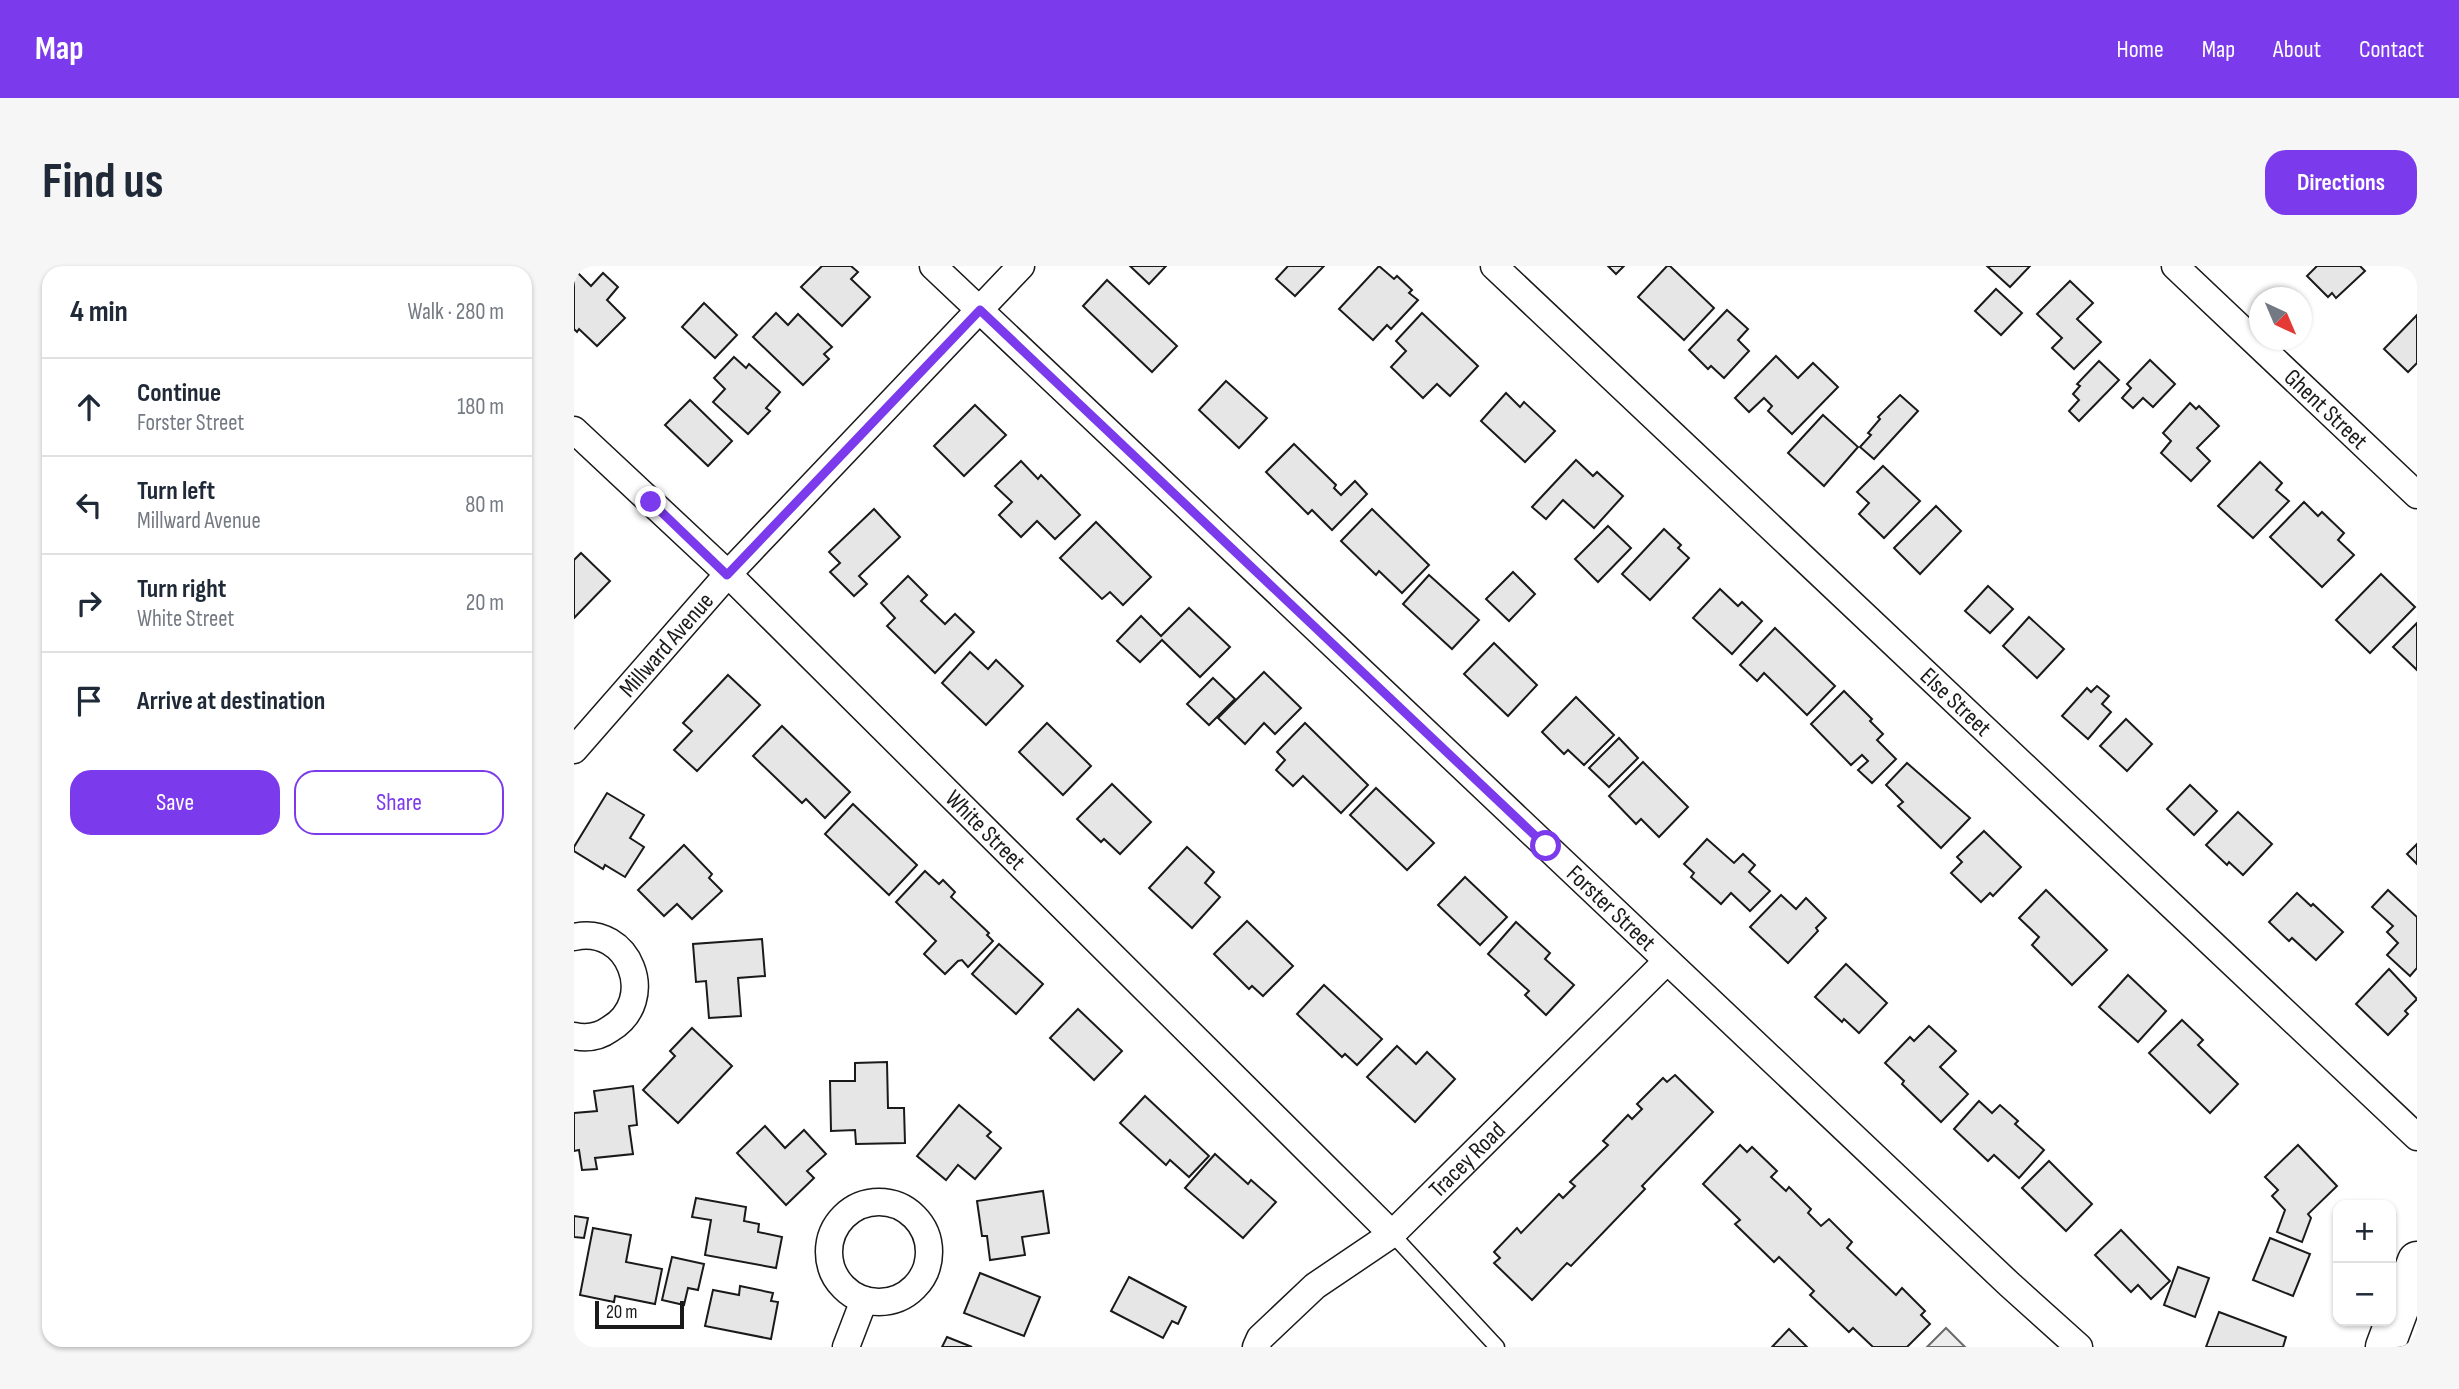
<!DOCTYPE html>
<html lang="en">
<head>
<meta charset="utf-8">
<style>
	:root { --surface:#fff; --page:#f6f6f7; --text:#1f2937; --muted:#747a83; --line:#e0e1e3; --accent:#7c3aed }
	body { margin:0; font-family:"Sofia Sans Condensed",sans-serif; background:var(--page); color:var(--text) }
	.controls { position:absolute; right:21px; bottom:21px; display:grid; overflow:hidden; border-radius:14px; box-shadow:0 2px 5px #0004 }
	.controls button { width:63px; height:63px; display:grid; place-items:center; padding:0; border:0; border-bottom:2px solid var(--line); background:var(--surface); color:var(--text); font:35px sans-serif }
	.compass { position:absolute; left:1675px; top:21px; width:63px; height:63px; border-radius:50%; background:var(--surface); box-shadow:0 2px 5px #0004; rotate:136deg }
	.scale { position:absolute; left:21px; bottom:18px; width:89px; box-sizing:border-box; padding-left:7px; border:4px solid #1a1a1a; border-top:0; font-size:19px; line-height:24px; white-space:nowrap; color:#1a1a1a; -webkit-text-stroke:5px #fff; paint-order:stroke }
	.stop { position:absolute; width:21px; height:21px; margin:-16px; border:5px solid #7c3aed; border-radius:50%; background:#fff }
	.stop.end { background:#7c3aed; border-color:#fff; box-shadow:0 2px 7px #0008 }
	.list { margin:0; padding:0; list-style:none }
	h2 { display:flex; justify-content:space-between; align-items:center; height:91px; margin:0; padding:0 28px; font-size:30px }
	h2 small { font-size:23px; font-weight:400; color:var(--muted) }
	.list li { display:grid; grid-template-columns:46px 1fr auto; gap:21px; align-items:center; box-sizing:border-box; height:98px; padding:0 28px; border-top:2px solid var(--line) }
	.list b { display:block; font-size:26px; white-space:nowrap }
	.list p { margin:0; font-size:23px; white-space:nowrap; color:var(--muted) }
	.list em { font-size:23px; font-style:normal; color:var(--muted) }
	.actions { display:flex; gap:14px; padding:21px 28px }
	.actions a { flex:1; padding:16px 0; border:2px solid var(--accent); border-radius:21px; text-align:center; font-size:24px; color:var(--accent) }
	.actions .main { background:var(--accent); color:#fff }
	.icon { flex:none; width:38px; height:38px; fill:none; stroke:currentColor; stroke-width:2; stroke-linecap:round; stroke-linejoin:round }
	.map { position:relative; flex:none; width:1843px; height:1081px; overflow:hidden; border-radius:21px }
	header { display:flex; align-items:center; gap:42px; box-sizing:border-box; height:98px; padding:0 35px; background:var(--accent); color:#fff }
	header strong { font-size:33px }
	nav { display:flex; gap:38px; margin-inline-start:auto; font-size:24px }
	.intro { display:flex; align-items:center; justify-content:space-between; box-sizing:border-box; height:168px; padding:0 42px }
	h1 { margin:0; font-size:49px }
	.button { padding:18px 32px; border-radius:21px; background:var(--accent); color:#fff; font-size:24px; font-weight:700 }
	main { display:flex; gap:42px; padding:0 42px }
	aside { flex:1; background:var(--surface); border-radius:21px; box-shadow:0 2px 5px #0004 }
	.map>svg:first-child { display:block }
</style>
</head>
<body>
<header>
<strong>Map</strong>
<nav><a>Home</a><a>Map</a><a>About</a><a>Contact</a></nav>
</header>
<div class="intro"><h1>Find us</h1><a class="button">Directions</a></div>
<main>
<aside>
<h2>4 min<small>Walk · 280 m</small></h2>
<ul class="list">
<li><svg class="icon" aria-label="ahead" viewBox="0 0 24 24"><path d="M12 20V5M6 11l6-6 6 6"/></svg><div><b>Continue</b><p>Forster Street</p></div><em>180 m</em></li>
<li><svg class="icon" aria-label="left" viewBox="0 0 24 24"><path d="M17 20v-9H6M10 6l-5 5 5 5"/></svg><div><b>Turn left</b><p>Millward Avenue</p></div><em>80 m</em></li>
<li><svg class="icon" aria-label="right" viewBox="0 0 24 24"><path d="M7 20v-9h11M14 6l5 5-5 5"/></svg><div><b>Turn right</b><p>White Street</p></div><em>20 m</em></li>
<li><svg class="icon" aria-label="arrive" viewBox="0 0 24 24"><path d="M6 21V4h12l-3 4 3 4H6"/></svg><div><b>Arrive at destination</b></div></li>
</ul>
<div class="actions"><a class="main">Save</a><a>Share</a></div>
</aside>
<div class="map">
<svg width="1843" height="1081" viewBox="0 0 1843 1081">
	<rect width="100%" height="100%" fill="#fff"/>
	<polygon fill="#ededed" stroke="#6a6a6a" stroke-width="2" points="1372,1062 1391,1081 1353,1081"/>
	<g fill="#e6e6e6" stroke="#1a1a1a" stroke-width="2">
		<polygon points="248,0 277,0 284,6 277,13 296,31 268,60 227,21"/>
		<polygon points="556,0 592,0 575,18"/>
		<polygon points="714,0 750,0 721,30 702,13"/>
		<polygon points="805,0 820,13 823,10 838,24 835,27 844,34 817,63 813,59 799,74 765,43"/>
		<polygon points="1034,0 1050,0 1042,8"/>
		<polygon points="1093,0 1096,0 1140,42 1110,74 1064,31"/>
		<polygon points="1413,0 1456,0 1436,21"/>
		<polygon points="1743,0 1786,0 1791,5 1762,32 1758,27 1754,31 1733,10"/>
		<polygon points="0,3 17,20 29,7 44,21 33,34 51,52 23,80 5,63 3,66 0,63"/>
		<polygon points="533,14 603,80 578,106 509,40"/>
		<polygon points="1496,15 1519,37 1503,53 1527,76 1500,103 1478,82 1488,72 1463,48"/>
		<polygon points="1422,23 1448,47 1427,69 1401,45"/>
		<polygon points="130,37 163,69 141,92 108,61"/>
		<polygon points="1153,44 1174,63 1164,74 1175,85 1150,112 1137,100 1134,103 1115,84"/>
		<polygon points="202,47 214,59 224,48 258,81 250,88 255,93 229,119 179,71"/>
		<polygon points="848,47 904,100 876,130 863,118 849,132 817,101 832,85 822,75"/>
		<polygon points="1843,49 1843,97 1834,106 1810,83"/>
		<polygon points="1202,90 1224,112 1239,97 1264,121 1218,168 1194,145 1198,140 1190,132 1175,146 1161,132"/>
		<polygon points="160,91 172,102 175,98 206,126 192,142 196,145 174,168 139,136 151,123 140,112"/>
		<polygon points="1576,94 1601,118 1579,141 1569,132 1559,142 1548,132 1557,122 1553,118"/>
		<polygon points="1525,95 1545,114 1505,155 1495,145 1505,134 1499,128 1506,120 1503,118"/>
		<polygon points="652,115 693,152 665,182 625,144"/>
		<polygon points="932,127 946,141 950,136 981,165 951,196 907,155"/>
		<polygon points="1326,129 1344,145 1300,193 1286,181 1297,169 1294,167 1306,153 1304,151"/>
		<polygon points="116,134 158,175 134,200 91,159"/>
		<polygon points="1616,137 1622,143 1625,140 1645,160 1623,182 1636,195 1617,215 1587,187 1597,175 1589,167"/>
		<polygon points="401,139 432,169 390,210 360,180"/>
		<polygon points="1249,149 1284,181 1250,220 1214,187"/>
		<polygon points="720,178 762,219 760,222 767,229 781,215 793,228 758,264 738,244 734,248 692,206"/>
		<polygon points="1002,194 1019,210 1023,206 1049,230 1020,262 989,234 972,253 958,241"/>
		<polygon points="447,195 464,213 467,209 506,249 481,273 463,255 447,271 425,249 438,236 421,220"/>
		<polygon points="1686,196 1708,217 1702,224 1715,235 1679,272 1644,240"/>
		<polygon points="1309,200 1346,235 1310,272 1285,248 1295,237 1283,226"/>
		<polygon points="1730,236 1744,250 1748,246 1770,267 1764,274 1780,289 1748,321 1696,271"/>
		<polygon points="1362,240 1387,265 1346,308 1320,282"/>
		<polygon points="300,243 326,271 285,310 293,318 280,330 256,306 266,297 255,286"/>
		<polygon points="798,243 855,299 828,327 805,305 802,309 767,275"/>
		<polygon points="522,256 577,311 549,339 536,326 528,333 486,292"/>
		<polygon points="1034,260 1057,282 1024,316 1001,293"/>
		<polygon points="1090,263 1107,279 1104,282 1115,292 1076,334 1048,308"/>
		<polygon points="7,287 36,315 0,352 0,294"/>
		<polygon points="939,306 961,328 935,355 912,333"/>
		<polygon points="1807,308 1841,341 1796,387 1762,354"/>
		<polygon points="855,309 905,354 878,383 829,338"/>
		<polygon points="334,310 353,329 347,335 371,358 381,348 400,366 361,407 313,360 321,352 307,337"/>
		<polygon points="1414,320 1439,343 1416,367 1391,345"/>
		<polygon points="1146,323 1164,340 1168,336 1188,355 1158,388 1119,352"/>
		<polygon points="615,342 656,381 626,411 588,374 566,396 543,375 567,350 587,370"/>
		<polygon points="1455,351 1490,383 1463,412 1429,380"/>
		<polygon points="1843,357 1843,404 1819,381"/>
		<polygon points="1201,362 1261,420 1233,449 1190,407 1183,415 1166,399"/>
		<polygon points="920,377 963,419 934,450 890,408"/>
		<polygon points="396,386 414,403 422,394 449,420 412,459 368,417"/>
		<polygon points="690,406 727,442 701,468 690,457 671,478 644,452"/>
		<polygon points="154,409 186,439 123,505 100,484 118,465 109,457"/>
		<polygon points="639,412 661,433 635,459 613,438"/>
		<polygon points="1523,420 1535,430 1528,438 1537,446 1514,473 1488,450 1513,422 1517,426"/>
		<polygon points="1270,425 1298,453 1296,455 1309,468 1303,474 1322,493 1298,517 1284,504 1294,495 1288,489 1277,499 1237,458"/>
		<polygon points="1002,431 1040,469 1010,499 994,484 990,488 968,466"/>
		<polygon points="1552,453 1578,478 1553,505 1526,480"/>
		<polygon points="473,457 517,500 489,529 445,486"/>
		<polygon points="731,457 794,519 767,547 729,510 719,520 702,504 711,494 703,486"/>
		<polygon points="208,460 276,526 251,552 232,533 228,537 179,490"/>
		<polygon points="1045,472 1064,492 1035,521 1015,502"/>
		<polygon points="1069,496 1114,541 1085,571 1067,553 1062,558 1035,530"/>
		<polygon points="1333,497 1396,552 1367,582 1324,540 1329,536 1312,519"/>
		<polygon points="538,518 577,556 546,588 530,573 527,576 503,553"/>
		<polygon points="1616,519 1643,545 1620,569 1593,543"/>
		<polygon points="802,522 860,577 833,604 776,549"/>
		<polygon points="33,527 70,549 56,572 70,581 51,611 31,599 29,603 0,585 0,581"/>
		<polygon points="279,538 343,599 315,629 251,568"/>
		<polygon points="1664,546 1698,578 1669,609 1655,596 1653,599 1632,579"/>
		<polygon points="1410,565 1447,601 1419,630 1416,627 1407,636 1377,607 1388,596 1383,591"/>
		<polygon points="1133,573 1160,597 1169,588 1181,599 1175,606 1196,625 1176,645 1157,627 1147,638 1117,611 1120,607 1110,598"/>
		<polygon points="1843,578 1843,598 1833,588"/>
		<polygon points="110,579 138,608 135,612 148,625 118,653 103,638 90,650 64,624"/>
		<polygon points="613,581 640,606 631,617 646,631 618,662 575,622"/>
		<polygon points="351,605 365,618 369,614 381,626 377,631 415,667 413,669 419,675 394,701 388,694 384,695 371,708 350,688 362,675 322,636"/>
		<polygon points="891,611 933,651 906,679 864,639"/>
		<polygon points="1472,624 1533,684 1498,719 1458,679 1465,671 1445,652"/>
		<polygon points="1814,624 1843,651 1843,702 1836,710 1813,689 1824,677 1813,666 1819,660 1798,641"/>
		<polygon points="1723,627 1737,640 1739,638 1769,666 1742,694 1718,672 1715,675 1695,656"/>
		<polygon points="1207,629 1222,643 1232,632 1252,652 1242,662 1244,665 1214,697 1176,661"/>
		<polygon points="673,655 719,700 689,730 678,720 675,723 640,688"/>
		<polygon points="942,656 976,687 971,693 1000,719 972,749 951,729 955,725 914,688"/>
		<polygon points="188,673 191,710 164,712 167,750 135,752 132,715 122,716 119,678"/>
		<polygon points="425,678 469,718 442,748 398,708"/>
		<polygon points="1272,698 1313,737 1285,767 1270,753 1268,756 1241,731"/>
		<polygon points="1815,703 1843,733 1831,745 1834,748 1814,769 1782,738"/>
		<polygon points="1554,709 1592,745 1564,776 1525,741"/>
		<polygon points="750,719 808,773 783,799 771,788 768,791 723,748"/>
		<polygon points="504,743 548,785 520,814 476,772"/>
		<polygon points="1608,754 1629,774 1624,779 1664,818 1636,847 1575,787"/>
		<polygon points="1355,760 1382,785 1366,801 1394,828 1367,856 1328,818 1330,815 1311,797 1336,771 1340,775"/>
		<polygon points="118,762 158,800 104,857 69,824 101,790 96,785"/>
		<polygon points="823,780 842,798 853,786 881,813 841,856 793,811"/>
		<polygon points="313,796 314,842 330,842 331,877 282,878 281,864 257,865 256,815 281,815 281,797"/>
		<polygon points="1101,809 1139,846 1068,920 1071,923 997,1000 993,997 958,1034 920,997 926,992 920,986 943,962 947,967 985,928 989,932 1001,920 996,916 1034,879 1029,875 1054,849 1058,853 1068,843 1063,838 1089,812 1093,816"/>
		<polygon points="59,820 63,859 55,860 59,888 21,892 23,903 8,904 5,884 0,885 0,847 23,845 20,825"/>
		<polygon points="571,830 635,890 615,911 596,894 592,899 546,857"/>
		<polygon points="1405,835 1418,847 1426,839 1444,855 1441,858 1470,884 1445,912 1420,889 1414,895 1380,863"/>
		<polygon points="385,839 417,866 413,870 427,882 401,913 384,899 372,914 343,890"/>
		<polygon points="191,860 211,882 230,864 252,888 233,905 240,912 212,939 163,887"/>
		<polygon points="1166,879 1173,886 1178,881 1203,905 1197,911 1212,925 1215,921 1237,943 1234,947 1247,960 1255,953 1278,976 1273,982 1322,1029 1328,1022 1351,1045 1347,1049 1356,1058 1333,1081 1299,1081 1279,1062 1275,1066 1236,1029 1240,1025 1205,991 1200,996 1161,958 1166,954 1129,918"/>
		<polygon points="1724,879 1763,920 1734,948 1737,952 1728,976 1703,966 1711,944 1698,930 1704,924 1691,911"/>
		<polygon points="641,888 674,918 677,914 702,936 669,972 611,922"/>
		<polygon points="1475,895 1518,938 1492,965 1448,922"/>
		<polygon points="469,925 475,967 448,971 451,989 416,994 413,970 408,970 403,935"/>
		<polygon points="122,932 172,941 170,955 185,958 184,966 208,971 202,1002 131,989 137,954 118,951"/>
		<polygon points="0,950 14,952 10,972 0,971"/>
		<polygon points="19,962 57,969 52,996 88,1003 81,1038 41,1030 40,1036 6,1029"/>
		<polygon points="1547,964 1596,1015 1577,1033 1564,1019 1557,1026 1521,989"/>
		<polygon points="1696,972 1736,988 1719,1030 1679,1014"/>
		<polygon points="98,991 130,998 124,1024 114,1022 110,1039 88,1034"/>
		<polygon points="1604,1001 1635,1012 1621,1051 1590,1039"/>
		<polygon points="406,1007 466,1031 450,1070 390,1047"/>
		<polygon points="555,1011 612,1041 604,1058 598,1055 589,1072 537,1045"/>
		<polygon points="166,1020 199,1027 197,1035 204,1036 197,1073 131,1060 139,1024 165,1029"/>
		<polygon points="1645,1046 1712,1071 1709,1081 1632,1081"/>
		<polygon points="1215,1063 1233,1081 1198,1081"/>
		<polygon points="373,1071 398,1081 368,1081"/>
	</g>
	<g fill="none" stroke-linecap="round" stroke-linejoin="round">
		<g stroke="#1a1a1a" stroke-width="17">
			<polyline id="service" points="818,968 923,1081"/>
		</g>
		<g stroke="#1a1a1a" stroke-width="29">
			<g id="minor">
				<path id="s1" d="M359,0L1435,1018L1505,1081"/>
				<path id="s2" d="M920,0L1843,871"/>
				<path id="s3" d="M1601,0L1843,229"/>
				<path id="s4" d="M0,164L154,308L818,968"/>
				<path id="s5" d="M0,484L154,308L447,0"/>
				<path d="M0,671C55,658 85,734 36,763C25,771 14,773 0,770"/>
				<circle cx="305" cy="986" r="50"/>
				<polyline points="272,1081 290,1034"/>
				<path id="s6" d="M682,1081L686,1072L741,1020L818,968L1093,695"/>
			</g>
		</g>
		<g stroke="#1a1a1a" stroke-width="41">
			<polyline id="secondary" points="1811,1081 1843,995"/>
		</g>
		<use href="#service" stroke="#fff" stroke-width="14"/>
		<use href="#minor" stroke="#fff" stroke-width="26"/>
		<use href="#secondary" stroke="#fff" stroke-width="38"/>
	</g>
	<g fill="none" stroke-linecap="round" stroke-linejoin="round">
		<polyline stroke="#7c3aed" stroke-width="9" points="77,236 153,309 406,44 972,580"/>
	</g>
	<g text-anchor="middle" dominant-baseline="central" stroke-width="5" stroke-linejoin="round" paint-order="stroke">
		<g font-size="24" fill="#1a1a1a" stroke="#fff">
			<text stroke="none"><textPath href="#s3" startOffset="208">Ghent Street</textPath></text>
			<text stroke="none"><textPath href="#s5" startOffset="140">Millward Avenue</textPath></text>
			<text stroke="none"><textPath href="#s2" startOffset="635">Else Street</textPath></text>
			<text stroke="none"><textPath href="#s4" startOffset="574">White Street</textPath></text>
			<text stroke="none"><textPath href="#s1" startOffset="934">Forster Street</textPath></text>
			<text stroke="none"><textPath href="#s6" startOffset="284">Tracey Road</textPath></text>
		</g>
	</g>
</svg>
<div class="controls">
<button>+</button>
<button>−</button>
</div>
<svg class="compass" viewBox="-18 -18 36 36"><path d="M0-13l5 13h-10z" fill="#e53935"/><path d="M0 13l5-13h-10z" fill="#747a83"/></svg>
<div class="scale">20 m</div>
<div class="stop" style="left:972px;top:580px"></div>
<div class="stop end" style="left:77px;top:236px"></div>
</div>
</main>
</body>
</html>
